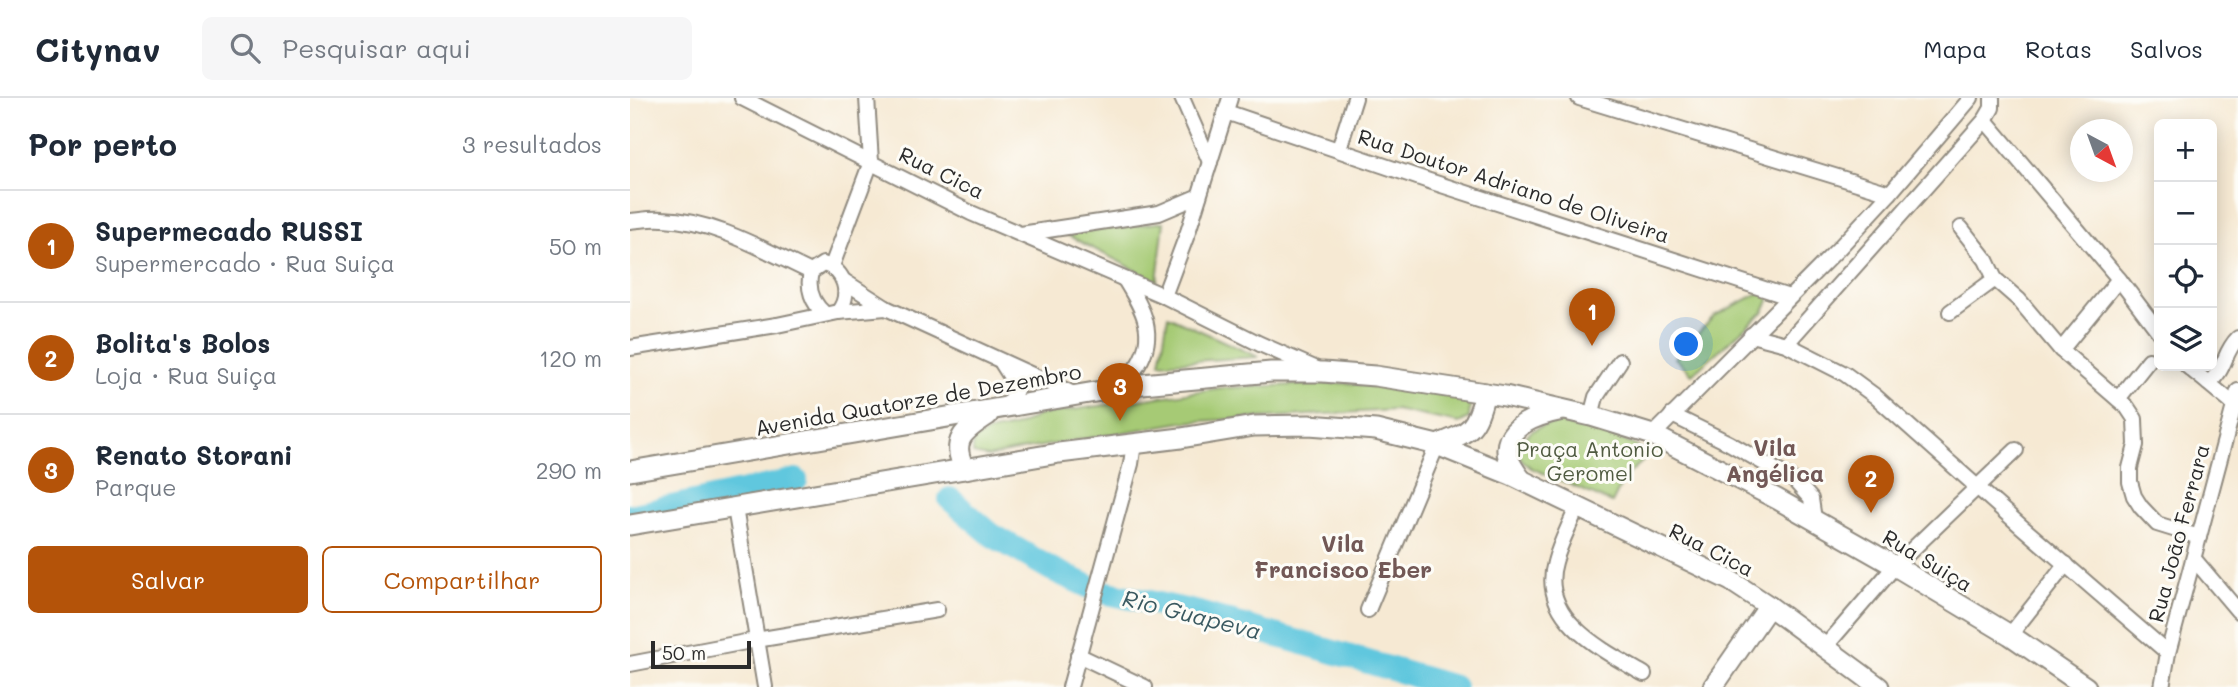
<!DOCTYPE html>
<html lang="pt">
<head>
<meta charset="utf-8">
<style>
	:root { --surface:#fff; --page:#f6f6f7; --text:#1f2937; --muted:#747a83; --line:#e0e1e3; --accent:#b45309 }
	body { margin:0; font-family:Mali,sans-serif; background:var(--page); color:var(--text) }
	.controls { position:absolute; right:21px; top:21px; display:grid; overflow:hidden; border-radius:10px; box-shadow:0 4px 18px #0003 }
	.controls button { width:63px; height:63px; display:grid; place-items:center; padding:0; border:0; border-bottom:2px solid var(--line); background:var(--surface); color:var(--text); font:35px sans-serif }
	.compass { position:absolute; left:1440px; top:21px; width:63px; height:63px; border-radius:50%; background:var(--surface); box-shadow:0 4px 18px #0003; rotate:139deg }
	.scale { position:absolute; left:21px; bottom:18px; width:100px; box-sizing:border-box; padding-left:7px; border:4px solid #2b2b2b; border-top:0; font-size:19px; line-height:24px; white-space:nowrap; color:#2b2b2b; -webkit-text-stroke:5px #fdfcf7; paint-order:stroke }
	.you { position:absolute; left:1057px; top:247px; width:24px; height:24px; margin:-18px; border:5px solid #fff; border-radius:50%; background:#1a73e8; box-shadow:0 0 0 10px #1a73e833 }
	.badge { display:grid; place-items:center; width:46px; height:46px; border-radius:50%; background:var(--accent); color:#fff; font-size:23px; font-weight:700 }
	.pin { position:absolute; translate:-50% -58px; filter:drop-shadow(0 2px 4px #0008) }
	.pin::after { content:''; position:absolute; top:37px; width:24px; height:21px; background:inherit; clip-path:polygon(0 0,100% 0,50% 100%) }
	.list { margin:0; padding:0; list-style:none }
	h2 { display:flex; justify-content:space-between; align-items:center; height:91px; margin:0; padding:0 28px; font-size:30px }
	h2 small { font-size:23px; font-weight:400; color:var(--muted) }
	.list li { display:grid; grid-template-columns:46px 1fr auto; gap:21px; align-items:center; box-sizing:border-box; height:112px; padding:0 28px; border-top:2px solid var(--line) }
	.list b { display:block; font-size:26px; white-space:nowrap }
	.list p { margin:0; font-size:23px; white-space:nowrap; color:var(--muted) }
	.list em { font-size:23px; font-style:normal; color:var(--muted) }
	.actions { display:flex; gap:14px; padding:21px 28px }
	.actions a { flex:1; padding:16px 0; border:2px solid var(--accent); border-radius:10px; text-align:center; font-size:24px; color:var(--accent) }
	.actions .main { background:var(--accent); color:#fff }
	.icon { flex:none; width:38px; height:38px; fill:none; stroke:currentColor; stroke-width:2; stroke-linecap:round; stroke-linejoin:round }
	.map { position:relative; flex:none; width:1608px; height:589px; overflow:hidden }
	header { display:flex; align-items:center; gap:42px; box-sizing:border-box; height:98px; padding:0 35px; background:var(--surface); border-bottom:2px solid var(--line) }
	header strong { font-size:33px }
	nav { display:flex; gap:38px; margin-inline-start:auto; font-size:24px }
	.search { width:490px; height:63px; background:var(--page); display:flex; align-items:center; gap:18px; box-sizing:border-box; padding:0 24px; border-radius:10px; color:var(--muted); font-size:26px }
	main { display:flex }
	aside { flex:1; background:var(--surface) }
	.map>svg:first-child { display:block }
</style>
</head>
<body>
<header>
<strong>Citynav</strong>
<div class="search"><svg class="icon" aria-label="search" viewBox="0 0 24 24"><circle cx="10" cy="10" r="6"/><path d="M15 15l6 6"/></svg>Pesquisar aqui</div>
<nav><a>Mapa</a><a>Rotas</a><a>Salvos</a></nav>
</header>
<main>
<aside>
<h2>Por perto<small>3 resultados</small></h2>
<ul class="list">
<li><span class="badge">1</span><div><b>Supermecado RUSSI</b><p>Supermercado · Rua Suiça</p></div><em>50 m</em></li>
<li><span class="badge">2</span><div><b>Bolita's Bolos</b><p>Loja · Rua Suiça</p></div><em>120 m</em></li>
<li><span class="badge">3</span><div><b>Renato Storani</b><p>Parque</p></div><em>290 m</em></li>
</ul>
<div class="actions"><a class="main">Salvar</a><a>Compartilhar</a></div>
</aside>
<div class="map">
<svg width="1608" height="589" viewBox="0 0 1608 589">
	<rect width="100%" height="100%" fill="#fdfcf7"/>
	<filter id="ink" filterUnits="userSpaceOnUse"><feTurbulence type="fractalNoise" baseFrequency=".0143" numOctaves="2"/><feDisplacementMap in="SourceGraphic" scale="14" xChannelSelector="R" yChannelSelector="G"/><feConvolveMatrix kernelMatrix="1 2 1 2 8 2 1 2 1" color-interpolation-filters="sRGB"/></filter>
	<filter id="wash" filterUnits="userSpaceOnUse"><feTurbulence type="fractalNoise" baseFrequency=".00686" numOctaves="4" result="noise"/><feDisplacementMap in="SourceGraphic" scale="28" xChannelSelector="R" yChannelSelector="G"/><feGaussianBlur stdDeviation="1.57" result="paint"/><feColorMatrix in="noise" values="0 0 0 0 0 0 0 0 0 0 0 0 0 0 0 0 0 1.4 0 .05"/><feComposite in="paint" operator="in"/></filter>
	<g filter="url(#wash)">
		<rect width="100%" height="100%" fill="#f6e9d3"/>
		<g fill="#a6ca74" stroke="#687a50" stroke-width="2">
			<polygon points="534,124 527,183 435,136"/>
			<polygon points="1133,193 1138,197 1139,203 1133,214 1062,276 1045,260 1084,218"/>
			<polygon points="538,218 628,259 530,265"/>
			<path d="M717,285L831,298L840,308L839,320L829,325L765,312L553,324L401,350L358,359L343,356V343C364,327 374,335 393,325C399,323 403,320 409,317L590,290Z"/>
			<path d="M928,324L949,331L965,330L1022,355L995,379L982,405L901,370L892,362L886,351C898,332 906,329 928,324Z"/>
		</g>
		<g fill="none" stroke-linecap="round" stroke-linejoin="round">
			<g stroke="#61c7de" stroke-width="24">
				<polyline points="320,401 362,437 421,471 469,493 569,515 824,589"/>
				<polyline points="0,418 166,382"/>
			</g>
		</g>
	</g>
	<g filter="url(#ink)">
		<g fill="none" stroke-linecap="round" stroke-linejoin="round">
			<g stroke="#908a7f" stroke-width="18">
				<g id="minor">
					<polyline points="112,0 341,115 534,198 630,246 689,272"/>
					<polyline points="552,0 580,64"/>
					<polyline points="949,0 1260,95"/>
					<polyline points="596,14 796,82 1159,199"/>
					<polyline points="1355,22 1362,10 1362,0"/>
					<polyline points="709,51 725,0"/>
					<path d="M0,123C11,122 22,120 33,121C85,123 134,152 181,174"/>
					<polyline points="1331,130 1356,162 1365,181"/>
					<polyline points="391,136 529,115 569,98"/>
					<polyline points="202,168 241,64 237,0"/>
					<polyline points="214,183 256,210 446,297"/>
					<polyline points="534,198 558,134 600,0"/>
					<polyline points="208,214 256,210"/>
					<polyline points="1320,214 1365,181 1389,202 1431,252 1497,309 1505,321 1506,347 1500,370 1500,384 1504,398 1511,409 1527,426 1569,439"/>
					<polyline points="1121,237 1156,246 1215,276 1245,298 1392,429 1538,555"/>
					<polyline points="1156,246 1355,22 1489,181 1529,234"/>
					<path d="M0,250L147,227L208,214C222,197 215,171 193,166L181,174C177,190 182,205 195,216"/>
					<polyline points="1431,252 1489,181"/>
					<path d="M1557,268L1578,285C1597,271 1592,256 1608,240"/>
					<polyline points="1578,285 1608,310"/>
					<path d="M483,290C491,283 503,275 508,267C528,235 512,210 495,182"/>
					<polyline points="1488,301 1519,262"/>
					<polyline points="370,310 380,304 386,292 384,284 372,265"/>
					<polyline points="1042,317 1099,345 1165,383 1181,401 1184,421"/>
					<polyline points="961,318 966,299 990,263"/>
					<polyline points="1023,337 1209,150 1260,95 1341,0"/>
					<path d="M947,409C940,427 930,445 925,464C908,521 974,553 1014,576"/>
					<polyline points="105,410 135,589"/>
					<polyline points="1564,461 1608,513"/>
					<polyline points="738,512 807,347"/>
					<polyline points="1380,537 1436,466"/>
					<polyline points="1195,549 1265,468 1386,352"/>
					<polyline points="448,557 515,589"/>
					<polyline points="0,566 126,542 307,512"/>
					<polyline points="440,589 501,366 504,345"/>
					<polyline points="1532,589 1538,555 1608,293"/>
				</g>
			</g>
			<g stroke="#908a7f" stroke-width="23">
				<g id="major">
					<path d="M807,347C842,333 845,332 855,295"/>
					<path d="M335,371C319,342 335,332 358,317"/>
					<polyline points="0,373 512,286 641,274 693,274 745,278 875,298 961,318 1023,337 1147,401 1265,468 1380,537 1456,589"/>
					<path d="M891,381C885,373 876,361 877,351C878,325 913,316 933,312"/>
					<polyline points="0,427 429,355 551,340 624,328 679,327 746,332 807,347 881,377 1101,483 1139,508 1249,589"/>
					<polyline points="1083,589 1139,508"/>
				</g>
			</g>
			<use href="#minor" stroke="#fff" stroke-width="14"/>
			<use href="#major" stroke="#fff" stroke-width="19"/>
		</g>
	</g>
	<g text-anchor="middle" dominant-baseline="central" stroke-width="6" stroke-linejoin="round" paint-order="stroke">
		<g font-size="21" fill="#2b2b2b" stroke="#fdfcf7">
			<text transform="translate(312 74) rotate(26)">Rua Cica</text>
			<text transform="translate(884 87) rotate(18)">Rua Doutor Adriano de Oliveira</text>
			<text transform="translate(288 301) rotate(-10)">Avenida Quatorze de Dezembro</text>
			<text transform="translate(1548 435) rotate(-75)">Rua João Ferrara</text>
			<text transform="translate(1082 451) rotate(27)">Rua Cica</text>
			<text transform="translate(1298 462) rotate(31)">Rua Suiça</text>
		</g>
		<g font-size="21" fill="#505b41" stroke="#fdfcf7">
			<text x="960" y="350">Praça Antonio<tspan x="960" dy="24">Geromel</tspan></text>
		</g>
		<g font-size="23" font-weight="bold" fill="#725856" stroke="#fdfcf7">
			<text x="1145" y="349">Vila<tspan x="1145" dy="26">Angélica</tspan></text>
			<text x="713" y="445">Vila<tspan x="713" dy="26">Francisco Eber</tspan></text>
		</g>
		<g font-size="23" font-style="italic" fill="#3b5a61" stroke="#fdfcf7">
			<text transform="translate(562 516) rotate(14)">Rio Guapeva</text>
		</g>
	</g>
</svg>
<div class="controls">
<button>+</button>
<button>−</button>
<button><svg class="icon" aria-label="locate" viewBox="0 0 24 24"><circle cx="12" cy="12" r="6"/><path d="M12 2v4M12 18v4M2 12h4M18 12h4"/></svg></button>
<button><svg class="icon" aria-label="layers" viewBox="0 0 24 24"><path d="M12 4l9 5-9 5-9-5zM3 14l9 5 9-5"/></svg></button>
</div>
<svg class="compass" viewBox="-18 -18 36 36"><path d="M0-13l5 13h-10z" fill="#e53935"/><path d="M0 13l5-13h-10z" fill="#747a83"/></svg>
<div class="scale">50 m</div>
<div class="you"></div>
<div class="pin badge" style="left:962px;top:248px">1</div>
<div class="pin badge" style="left:1241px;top:415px">2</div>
<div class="pin badge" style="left:490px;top:323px">3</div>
</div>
</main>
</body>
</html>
